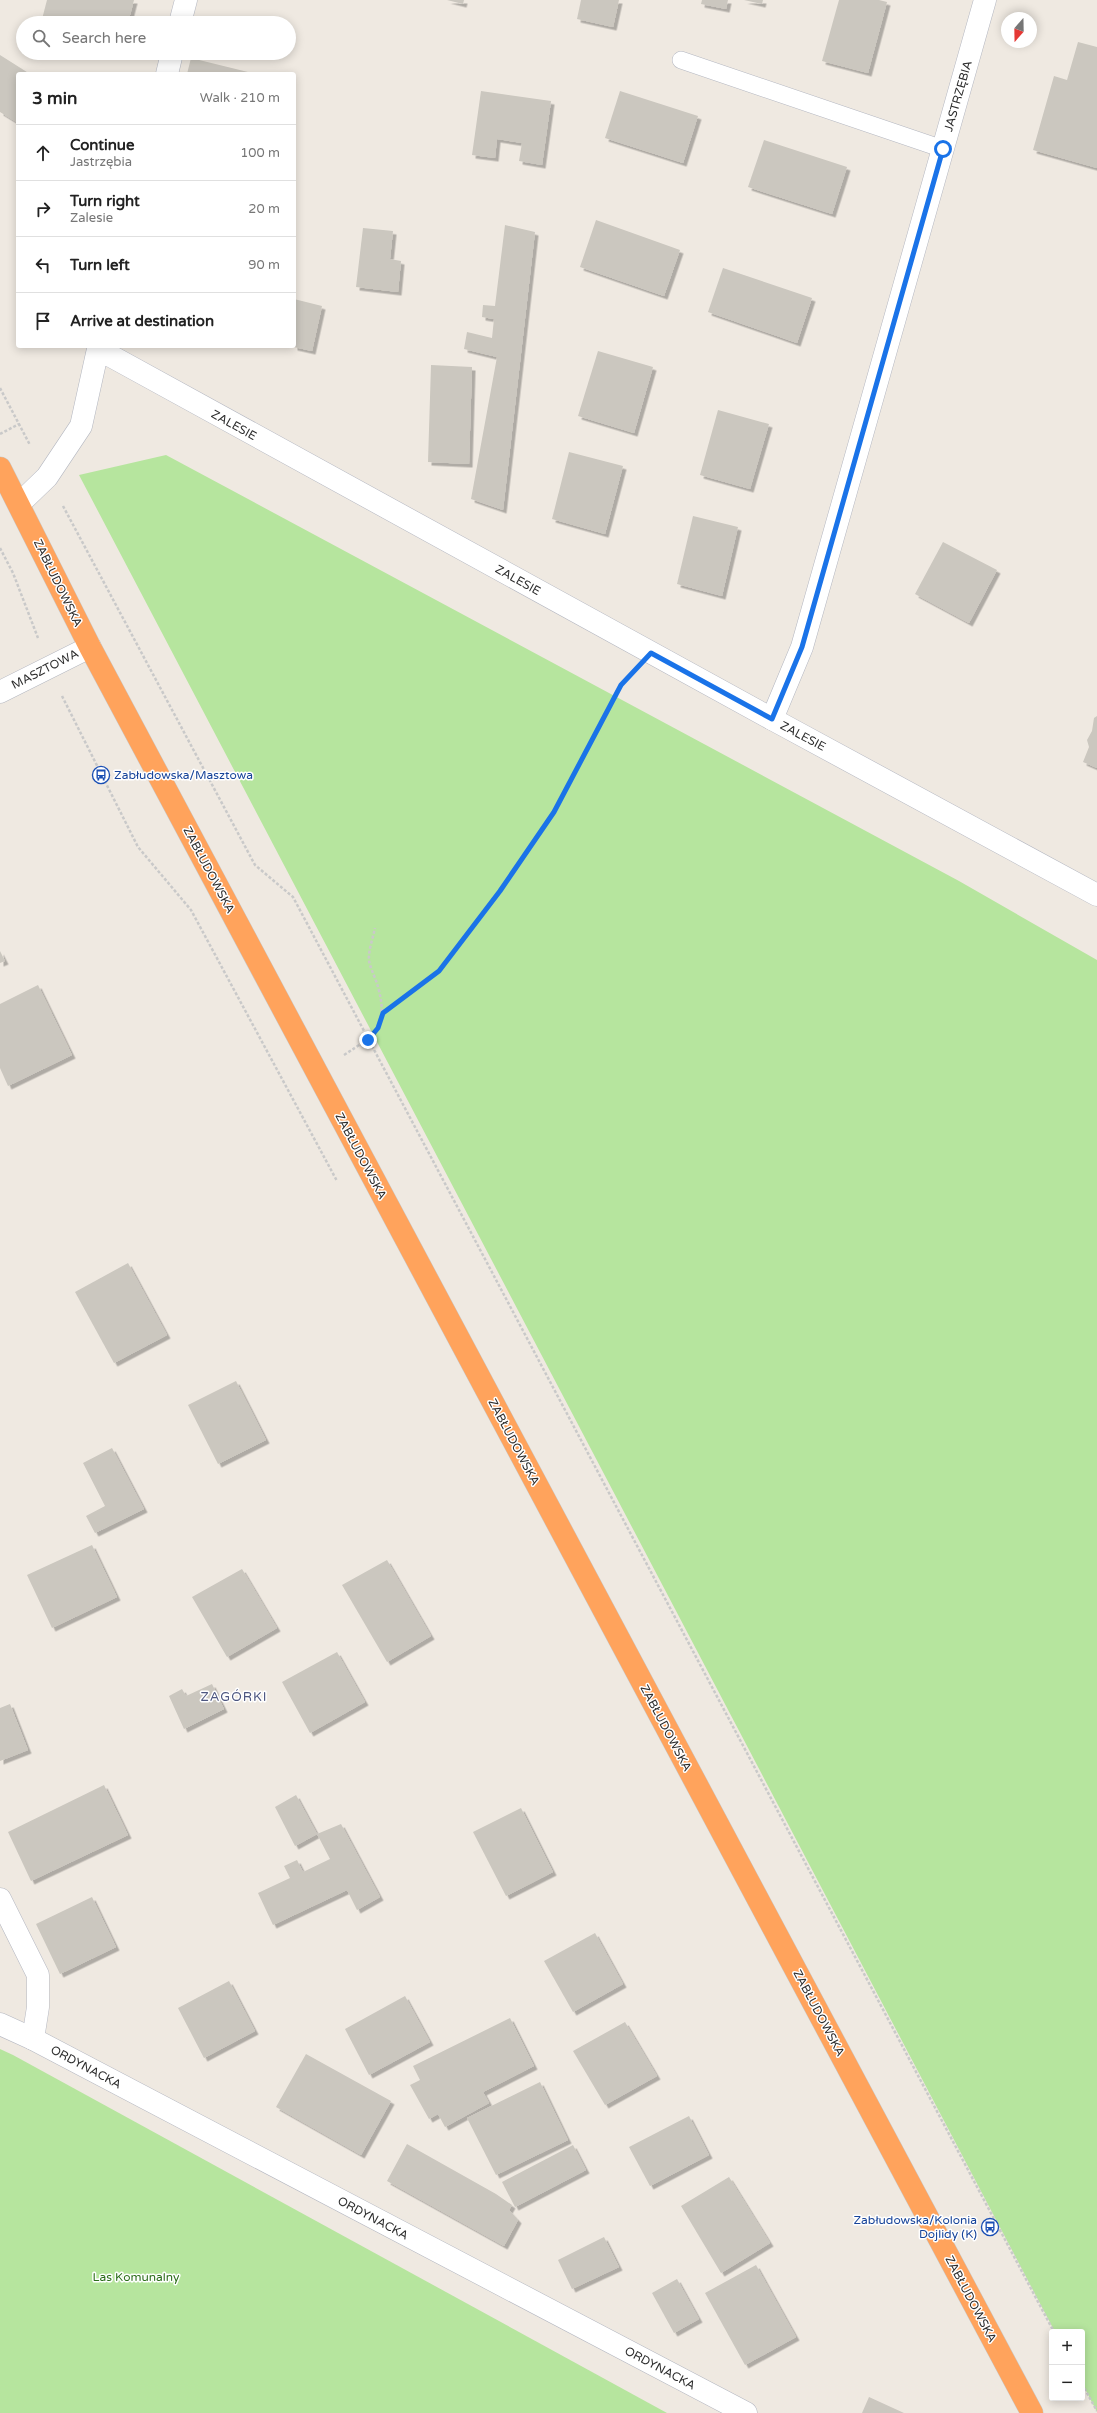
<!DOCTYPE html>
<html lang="en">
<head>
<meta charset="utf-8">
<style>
	:root { --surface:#fff; --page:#f2f2f2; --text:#222; --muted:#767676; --line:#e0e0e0 }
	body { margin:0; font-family:"Varela Round",sans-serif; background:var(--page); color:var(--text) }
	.controls { position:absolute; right:12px; bottom:12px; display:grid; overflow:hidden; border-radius:4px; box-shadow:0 2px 10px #0003 }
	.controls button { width:36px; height:36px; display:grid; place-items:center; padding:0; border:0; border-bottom:1px solid var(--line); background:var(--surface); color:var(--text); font:20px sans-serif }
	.compass { position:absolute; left:1001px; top:12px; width:36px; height:36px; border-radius:50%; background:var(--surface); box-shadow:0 2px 10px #0003; rotate:200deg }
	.stop { position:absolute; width:12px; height:12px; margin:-9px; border:3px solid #1a73e8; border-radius:50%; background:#fff }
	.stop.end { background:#1a73e8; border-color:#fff; box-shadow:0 1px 4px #0008 }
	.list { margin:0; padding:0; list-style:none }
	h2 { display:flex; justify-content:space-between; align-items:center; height:52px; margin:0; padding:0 16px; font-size:17px }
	h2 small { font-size:13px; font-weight:400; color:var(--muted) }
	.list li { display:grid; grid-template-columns:26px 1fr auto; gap:12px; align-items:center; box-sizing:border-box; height:56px; padding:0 16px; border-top:1px solid var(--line) }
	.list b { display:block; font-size:15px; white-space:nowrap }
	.list p { margin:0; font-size:13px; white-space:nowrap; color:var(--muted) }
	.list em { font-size:13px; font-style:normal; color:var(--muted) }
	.icon { flex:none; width:22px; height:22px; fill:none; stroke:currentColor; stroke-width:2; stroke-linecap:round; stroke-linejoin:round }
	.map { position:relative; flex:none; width:1097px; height:2413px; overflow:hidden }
	.search { position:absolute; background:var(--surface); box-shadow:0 2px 10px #0003; left:16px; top:16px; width:280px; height:44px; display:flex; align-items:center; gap:10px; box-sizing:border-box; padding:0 14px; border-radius:22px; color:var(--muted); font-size:15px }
	.panel { position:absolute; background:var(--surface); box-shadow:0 2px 10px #0003; left:16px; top:72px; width:280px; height:276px; border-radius:4px }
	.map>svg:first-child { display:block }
</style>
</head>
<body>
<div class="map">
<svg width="1097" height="2413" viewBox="0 0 1097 2413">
	<defs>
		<filter id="shadow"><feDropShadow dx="3.5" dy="3.5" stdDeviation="0" flood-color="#0004"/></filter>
	</defs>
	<rect width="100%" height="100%" fill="#efe9e1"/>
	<g fill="#b6e59e">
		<polygon points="166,455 959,881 1097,960 1097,2412 1082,2383 1082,2332 1055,2332 79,475"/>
		<polygon points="0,2049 13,2055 667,2413 0,2413"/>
	</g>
	<g fill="#cbc7bf" filter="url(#shadow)">
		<polygon points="47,0 134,0 128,23 41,23"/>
		<polygon points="447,0 464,0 463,4"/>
		<polygon points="581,0 619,0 613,27 577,19"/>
		<polygon points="702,0 728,0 726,9 701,4"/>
		<polygon points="744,0 763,0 762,4"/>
		<polygon points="839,0 879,0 887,2 868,73 822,61"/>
		<polygon points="1078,42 1097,47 1097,168 1033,150 1054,76 1067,80"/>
		<polygon points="0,55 30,74 18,74 18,123 0,112"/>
		<polygon points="191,58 252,73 252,74 187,74"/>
		<polygon points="481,91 551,101 542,165 519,161 522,143 497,139 495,158 472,155"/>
		<polygon points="620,91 698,116 683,163 605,138"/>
		<polygon points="764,140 847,167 832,214 748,187"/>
		<polygon points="596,220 680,250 664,296 580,267"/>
		<polygon points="505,225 535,232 503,510 471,499 497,357 464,349 467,332 492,338 494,319 482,317 483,305 495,306"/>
		<polygon points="363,228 393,231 390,259 401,261 398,292 356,287"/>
		<polygon points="723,268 812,298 797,343 708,312"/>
		<polygon points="294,299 322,306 312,351 294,347"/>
		<polygon points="598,351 653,367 634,433 578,416"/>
		<polygon points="431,365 472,367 469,464 428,462"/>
		<polygon points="718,410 769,424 750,489 700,475"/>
		<polygon points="569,452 623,466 605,534 552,519"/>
		<polygon points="693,516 738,527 722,596 677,584"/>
		<polygon points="943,542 997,570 969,623 915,594"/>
		<polygon points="1097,716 1097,768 1083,762 1089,747 1087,740 1092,731 1094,718"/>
		<polygon points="0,951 5,961 0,963"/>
		<polygon points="38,985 72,1055 8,1086 0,1068 0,1004"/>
		<polygon points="128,1263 167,1335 114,1363 75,1292"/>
		<polygon points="236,1381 266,1440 218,1464 188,1405"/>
		<polygon points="112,1448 144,1509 95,1533 86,1516 105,1506 83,1463"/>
		<polygon points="92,1545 117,1597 52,1628 27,1575"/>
		<polygon points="387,1560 431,1636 387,1662 342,1585"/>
		<polygon points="242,1569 277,1628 227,1657 192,1597"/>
		<polygon points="337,1652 365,1702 310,1733 282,1682"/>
		<polygon points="212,1684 224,1709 184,1729 169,1696 182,1689 186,1696"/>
		<polygon points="10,1704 28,1750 0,1761 0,1708"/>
		<polygon points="104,1785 128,1835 31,1881 8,1832"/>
		<polygon points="296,1795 317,1834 295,1846 275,1807"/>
		<polygon points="521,1808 553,1872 506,1896 473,1832"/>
		<polygon points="341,1824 380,1897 357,1910 347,1890 273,1925 258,1893 290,1878 284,1866 297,1860 303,1872 330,1859 317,1834"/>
		<polygon points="92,1897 116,1947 60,1974 36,1924"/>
		<polygon points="595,1933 623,1984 573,2012 544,1961"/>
		<polygon points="229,1981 255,2031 204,2058 178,2008"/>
		<polygon points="405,1996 430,2042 369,2075 345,2029"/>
		<polygon points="510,2018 534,2066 483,2092 489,2103 445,2127 438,2114 429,2119 410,2085 420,2080 413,2066"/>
		<polygon points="625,2022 657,2076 605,2105 573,2051"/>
		<polygon points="306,2054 391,2101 361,2155 276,2107"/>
		<polygon points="540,2082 568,2140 496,2175 467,2118"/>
		<polygon points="689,2116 709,2155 650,2186 629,2147"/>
		<polygon points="407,2144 496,2194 512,2205 509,2210 518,2220 504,2246 387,2181"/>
		<polygon points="573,2145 586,2170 515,2207 502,2182"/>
		<polygon points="729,2177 770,2243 721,2273 681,2206"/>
		<polygon points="604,2237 619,2267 572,2289 558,2260"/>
		<polygon points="756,2265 796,2337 745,2365 705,2293"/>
		<polygon points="677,2279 699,2319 674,2333 652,2293"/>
		<polygon points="869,2397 904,2413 862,2413"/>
	</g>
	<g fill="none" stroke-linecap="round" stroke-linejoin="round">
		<g stroke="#b4b7c1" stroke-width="18">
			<polyline id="lane" points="681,60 943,149"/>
		</g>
		<g stroke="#b4b7c1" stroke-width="23">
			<g id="street">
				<polyline points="180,23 186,0"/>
				<polyline points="167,74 172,53"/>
				<polyline points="19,504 47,477 81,426 98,349 772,719 1097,895"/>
				<polyline points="0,692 90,647"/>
				<polyline points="772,719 802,647 985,0"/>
				<polyline points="0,1899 38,1975 38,2007 33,2039"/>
				<polyline points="0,2024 33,2039 746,2413"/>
			</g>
		</g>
		<g stroke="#c9c9c9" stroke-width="23">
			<polyline id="highway" points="0,468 90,647 1032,2413"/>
		</g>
		<g stroke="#c9c9c9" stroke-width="2.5" stroke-dasharray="3 2" stroke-linecap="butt">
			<polyline points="0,388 30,445"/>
			<polyline points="0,434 19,424"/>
			<polyline points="63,506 255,865 293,897 1054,2332"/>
			<polyline points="0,548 13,573 38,638"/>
			<polyline points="62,696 138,847 191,910 337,1181"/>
			<polyline points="383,1013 439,971 500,891 555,812 621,685 629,677"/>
			<path d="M344,1055C375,1035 389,1026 378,987C376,979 371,970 369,961C368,951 373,938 375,928"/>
			<polyline points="1082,2384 1097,2411"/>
		</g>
		<use href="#lane" stroke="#fff" stroke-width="17"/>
		<use href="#street" stroke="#fff" stroke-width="22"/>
		<use href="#highway" stroke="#ffa35c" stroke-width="22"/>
	</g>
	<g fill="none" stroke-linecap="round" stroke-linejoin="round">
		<polyline stroke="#1a73e8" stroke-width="5" points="368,1040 378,1028 383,1013 439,971 500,891 554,812 621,685 651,653 772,719 802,647 943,149"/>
	</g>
	<defs>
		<g id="bus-ring" transform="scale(0.9)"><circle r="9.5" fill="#fff" stroke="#1a4fb4" stroke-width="1.5"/><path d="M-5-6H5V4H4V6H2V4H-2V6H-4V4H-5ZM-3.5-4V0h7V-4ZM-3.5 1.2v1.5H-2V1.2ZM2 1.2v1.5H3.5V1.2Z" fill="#1a4fb4"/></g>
	</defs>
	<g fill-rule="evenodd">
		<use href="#bus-ring" x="101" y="775"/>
		<use href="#bus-ring" x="990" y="2227"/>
	</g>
	<g text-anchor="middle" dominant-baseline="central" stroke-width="3" stroke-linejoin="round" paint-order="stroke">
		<g font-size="12" fill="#2e2e2e" stroke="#fff">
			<text transform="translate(958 96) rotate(-74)">JASTRZĘBIA</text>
			<text transform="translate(234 425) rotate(29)">ZALESIE</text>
			<text transform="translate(518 580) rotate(29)">ZALESIE</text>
			<text transform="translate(58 583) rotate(64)">ZABŁUDOWSKA</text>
			<text transform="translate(45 669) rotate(-27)">MASZTOWA</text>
			<text transform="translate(803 736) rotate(28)">ZALESIE</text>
			<text transform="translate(209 870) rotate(62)">ZABŁUDOWSKA</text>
			<text transform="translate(361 1156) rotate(62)">ZABŁUDOWSKA</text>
			<text transform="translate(514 1442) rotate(62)">ZABŁUDOWSKA</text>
			<text transform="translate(666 1728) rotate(62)">ZABŁUDOWSKA</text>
			<text transform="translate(819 2013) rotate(62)">ZABŁUDOWSKA</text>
			<text transform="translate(86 2067) rotate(28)">ORDYNACKA</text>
			<text transform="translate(373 2218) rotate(28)">ORDYNACKA</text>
			<text transform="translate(971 2299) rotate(62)">ZABŁUDOWSKA</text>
			<text transform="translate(660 2368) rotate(28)">ORDYNACKA</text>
		</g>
		<g font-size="12" fill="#164399" stroke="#fff" text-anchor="start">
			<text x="114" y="775">Zabłudowska/Masztowa</text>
			<text x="977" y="2220" text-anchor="end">Zabłudowska/Kolonia<tspan x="977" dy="14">Dojlidy (K)</tspan></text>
		</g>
		<g font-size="12" fill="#2c6e1b" stroke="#fff">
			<text x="136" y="2277">Las Komunalny</text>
		</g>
		<g font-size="13" letter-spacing="1" fill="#4d5680" stroke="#fff">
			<text x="234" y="1697">ZAGÓRKI</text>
		</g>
	</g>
</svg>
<div class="controls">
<button>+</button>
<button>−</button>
</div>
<svg class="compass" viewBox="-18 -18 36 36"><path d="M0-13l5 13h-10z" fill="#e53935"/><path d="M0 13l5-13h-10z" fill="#767676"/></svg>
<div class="stop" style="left:943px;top:149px"></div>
<div class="stop end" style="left:368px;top:1040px"></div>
<div class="search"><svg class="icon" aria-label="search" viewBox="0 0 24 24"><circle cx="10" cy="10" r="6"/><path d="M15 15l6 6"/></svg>Search here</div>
<section class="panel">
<h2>3 min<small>Walk · 210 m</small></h2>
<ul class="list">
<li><svg class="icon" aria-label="ahead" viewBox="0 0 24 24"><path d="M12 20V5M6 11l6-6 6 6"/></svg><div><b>Continue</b><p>Jastrzębia</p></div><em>100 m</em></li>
<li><svg class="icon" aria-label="right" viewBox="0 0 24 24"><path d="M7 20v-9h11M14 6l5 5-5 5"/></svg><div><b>Turn right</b><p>Zalesie</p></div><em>20 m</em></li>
<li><svg class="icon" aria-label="left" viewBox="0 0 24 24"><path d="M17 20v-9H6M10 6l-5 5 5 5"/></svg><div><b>Turn left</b></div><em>90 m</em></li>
<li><svg class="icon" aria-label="arrive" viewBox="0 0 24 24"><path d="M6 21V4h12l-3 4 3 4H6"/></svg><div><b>Arrive at destination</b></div></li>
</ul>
</section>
</div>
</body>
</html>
